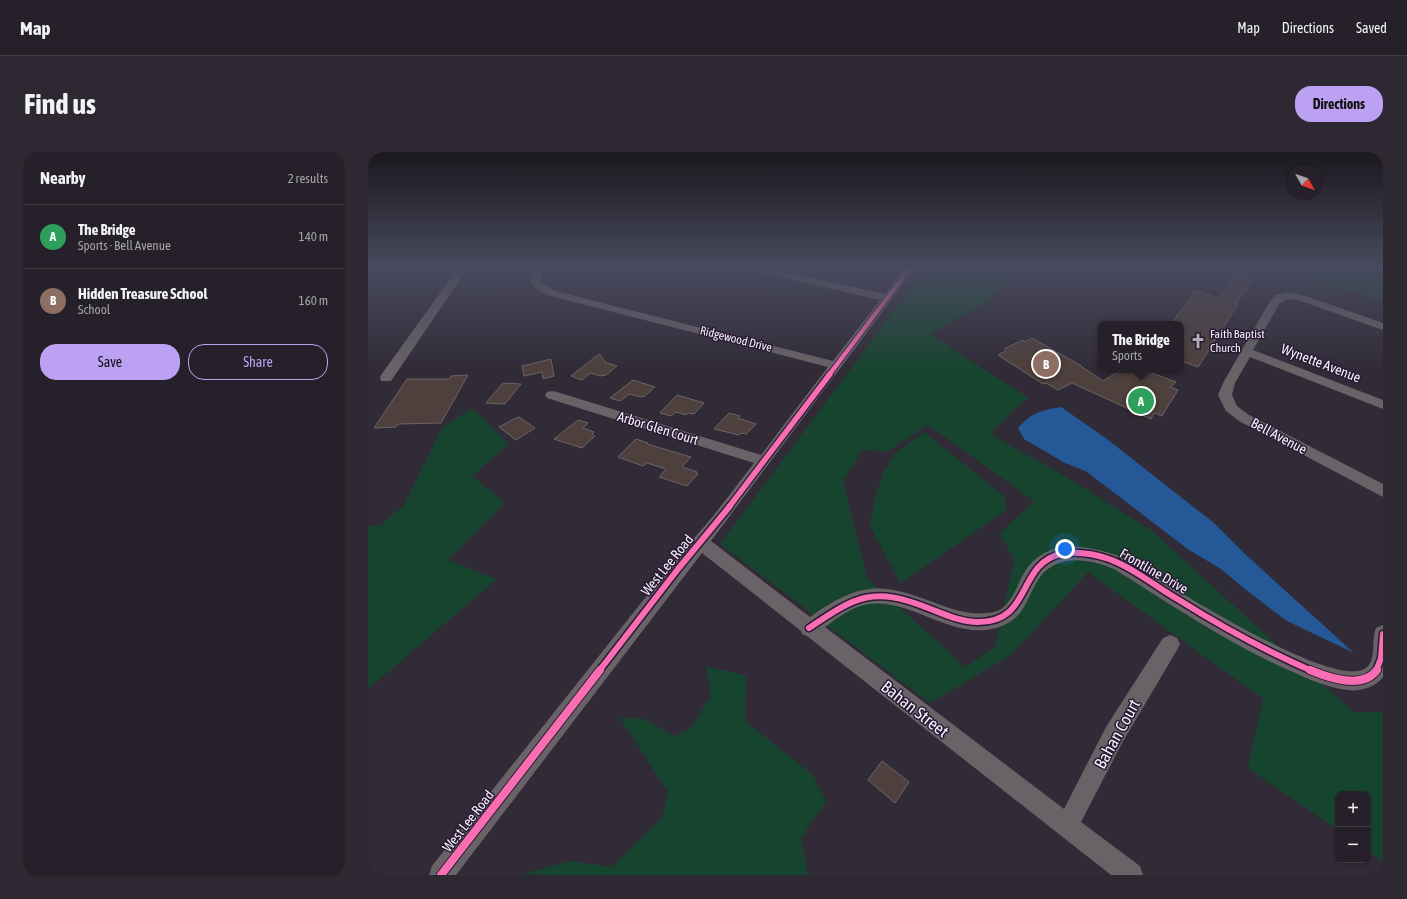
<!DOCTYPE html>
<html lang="en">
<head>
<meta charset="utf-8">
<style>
	:root { --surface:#252029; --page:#2d2831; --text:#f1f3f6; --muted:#a3a3a8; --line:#423e46; --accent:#bca0f2 }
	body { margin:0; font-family:"Asap Condensed",sans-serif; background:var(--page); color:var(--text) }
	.controls { position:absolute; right:12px; bottom:12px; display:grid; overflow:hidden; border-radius:8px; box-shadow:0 1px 3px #0004 }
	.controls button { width:36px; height:36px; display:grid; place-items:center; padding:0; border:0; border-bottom:1px solid var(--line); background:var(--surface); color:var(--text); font:20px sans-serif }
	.compass { position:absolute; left:919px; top:12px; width:36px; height:36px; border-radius:50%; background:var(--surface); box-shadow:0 1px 3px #0004; rotate:130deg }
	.you { position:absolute; left:697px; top:397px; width:14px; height:14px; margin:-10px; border:3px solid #fff; border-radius:50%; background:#1a73e8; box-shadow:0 0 0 6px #1a73e833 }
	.badge { display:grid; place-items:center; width:26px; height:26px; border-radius:50%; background:var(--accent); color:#fff; font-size:13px; font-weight:700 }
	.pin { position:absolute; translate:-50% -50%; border:2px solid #fff; box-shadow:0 1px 4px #0006 }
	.popup { position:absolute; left:730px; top:169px; width:86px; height:52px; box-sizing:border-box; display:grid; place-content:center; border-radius:8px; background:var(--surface); filter:drop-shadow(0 1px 3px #0005); font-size:13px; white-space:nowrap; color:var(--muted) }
	.popup b { font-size:15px; color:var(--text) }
	.popup::after { content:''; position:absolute; left:50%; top:100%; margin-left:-8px; border:8px solid transparent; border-top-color:var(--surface) }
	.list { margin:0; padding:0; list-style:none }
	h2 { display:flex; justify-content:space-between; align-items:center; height:52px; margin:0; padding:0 16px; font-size:17px }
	h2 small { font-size:13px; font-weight:400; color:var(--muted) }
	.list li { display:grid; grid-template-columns:26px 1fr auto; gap:12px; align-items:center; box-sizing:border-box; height:64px; padding:0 16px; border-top:1px solid var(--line) }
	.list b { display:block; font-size:15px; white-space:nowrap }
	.list p { margin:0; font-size:13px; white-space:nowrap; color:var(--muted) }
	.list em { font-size:13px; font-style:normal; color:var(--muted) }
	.actions { display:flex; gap:8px; padding:12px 16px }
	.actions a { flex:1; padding:9px 0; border:1px solid var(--accent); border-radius:16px; text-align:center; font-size:14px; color:var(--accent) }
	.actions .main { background:var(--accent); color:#111 }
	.map { position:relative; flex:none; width:1015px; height:723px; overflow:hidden; border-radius:16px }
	header { display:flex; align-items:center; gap:24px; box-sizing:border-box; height:56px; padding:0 20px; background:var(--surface); border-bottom:1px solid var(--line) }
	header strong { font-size:19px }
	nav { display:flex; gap:22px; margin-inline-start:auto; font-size:14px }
	.intro { display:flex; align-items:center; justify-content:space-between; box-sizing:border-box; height:96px; padding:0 24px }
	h1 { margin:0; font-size:28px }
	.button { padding:10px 18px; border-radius:16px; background:var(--accent); color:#111; font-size:14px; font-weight:700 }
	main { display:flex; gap:24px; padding:0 24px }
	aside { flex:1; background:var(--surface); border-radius:16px; box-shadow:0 1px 3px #0004 }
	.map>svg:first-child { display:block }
</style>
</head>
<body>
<header>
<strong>Map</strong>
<nav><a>Map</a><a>Directions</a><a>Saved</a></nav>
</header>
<div class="intro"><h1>Find us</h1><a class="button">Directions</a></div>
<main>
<aside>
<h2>Nearby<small>2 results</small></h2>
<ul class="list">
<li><span class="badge" style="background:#2e9e5b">A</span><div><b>The Bridge</b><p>Sports · Bell Avenue</p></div><em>140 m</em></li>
<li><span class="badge" style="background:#8d6e63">B</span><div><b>Hidden Treasure School</b><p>School</p></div><em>160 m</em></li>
</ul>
<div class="actions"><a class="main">Save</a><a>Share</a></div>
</aside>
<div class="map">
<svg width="1015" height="723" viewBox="0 0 1015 723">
	<rect width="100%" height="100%" fill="#312b37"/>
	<g fill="#17442f" fill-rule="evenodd">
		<path d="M558,116H658L621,149L561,182L661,246L648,256L622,282L697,324L784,379L906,490L986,560H1015V709L1000,699V642H970V678L880,616L895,547L720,420L643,503L562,551L352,392ZM560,273L666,349L632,381L646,407L627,495L597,515L499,426L475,329L494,298L518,300Z"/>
		<polygon points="875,116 1015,116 1015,149 921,120 913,132"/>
		<polygon points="104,256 141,292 104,324 137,351 80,408 129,427 0,537 0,374 13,373 36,353 74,276"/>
		<polygon points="556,280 637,345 638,358 533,431 502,374 507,344 516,320 529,300"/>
		<polygon points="338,514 378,524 377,569 445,623 458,649 433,686 440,723 153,723 201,709 244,715 294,666 300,640 252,566 277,567 306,584 322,577 343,544"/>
	</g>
	<path fill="#245897" d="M693,255L739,287L846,371L877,402L986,501L919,469L878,438L853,417L821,398L719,320L695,310L656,287L650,276C663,261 673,258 693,255Z"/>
	<g fill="#4e403c" stroke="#6c6465">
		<polygon points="870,121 886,125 868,152 870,152 830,215 813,209 813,172 803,172 827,139 851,146"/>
		<polygon points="664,186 710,212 735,229 753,218 776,218 808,230 802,235 810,238 794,264 786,261 783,267 704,231 690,238 678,231 675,232 630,203 638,199 636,197 655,188 657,190"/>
		<polygon points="231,202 237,209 236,210 249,214 238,223 232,224 222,221 214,228 203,224"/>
		<polygon points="183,207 186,224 175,227 174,220 156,224 154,214"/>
		<polygon points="100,223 73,271 30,272 28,275 6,276 39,227 82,227 83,224"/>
		<polygon points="265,228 287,235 277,244 273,245 261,242 252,249 242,246"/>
		<polygon points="135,231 153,232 137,252 118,251"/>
		<polygon points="309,243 336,251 326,262 320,261 318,263 308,260 303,264 292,261"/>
		<polygon points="361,261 372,264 370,266 388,272 378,282 373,281 371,283 346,277"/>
		<polygon points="151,265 167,276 148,288 131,275 148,266"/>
		<polygon points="210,268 220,271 215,276 226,280 224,282 227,284 214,296 186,287"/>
		<polygon points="268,287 280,291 279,292 323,305 314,315 329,320 328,321 330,322 319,334 291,325 298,317 279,311 275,314 250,305"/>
		<polygon points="514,609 541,630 527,651 500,628"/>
	</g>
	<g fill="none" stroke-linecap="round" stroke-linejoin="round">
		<g fill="#696367" fill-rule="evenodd">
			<polygon points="90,116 100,116 23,229 13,229 12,226 13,223"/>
			<path d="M167,116H177L173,129L187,139L465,209L512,148L387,119L382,116H402L517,142L536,116H547L343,389L442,465C493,429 513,430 570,452C588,459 606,464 626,460C644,456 649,431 658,418C681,384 726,394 758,407C792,428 966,540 998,516C1009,508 1003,487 1008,476L1015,473V525C1008,535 991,540 980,538C961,536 942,528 925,520C862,493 804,453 746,417C720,406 687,401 670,428C657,450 656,468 628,476C581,489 542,443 496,453C482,456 468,467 457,475L696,657L738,575L795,486L802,483L809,486L812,492L809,498L754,591L713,670L772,714L775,723H743L439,484L434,482L433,479L334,401L88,723H61L64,714L304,412L346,363L386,311L179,246L177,243L179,240L184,239L189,240L393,303L460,215L179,143L166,135L163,129Z"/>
			<polygon points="919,140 938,144 1015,171 1015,178 930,148 919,147 911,152 885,198 1015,248 1015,257 882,205 867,231 864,243 869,254 881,263 1015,332 1015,345 871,269 858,259 850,243 855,231 902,149 908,143"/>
		</g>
		<g stroke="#281b32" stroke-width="6">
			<polyline id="cycleway-far3" points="461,223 542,116"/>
		</g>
		<g stroke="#281b32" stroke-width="8">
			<polyline id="cycleway-far2" points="361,355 462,222"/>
		</g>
		<g stroke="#281b32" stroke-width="9">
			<g id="cycleway-far1">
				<path d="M441,476C488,444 505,434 560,456C576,462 592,470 609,470C665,471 648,412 693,402C709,399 726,402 741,407C766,416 788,435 811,448C854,475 898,499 944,519"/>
				<polyline points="231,519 310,417 362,354"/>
				<polyline points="1008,519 1013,506 1015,482"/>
			</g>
		</g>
		<g stroke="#281b32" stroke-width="10">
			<g id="cycleway">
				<path d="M942,518C961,526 994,538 1009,518"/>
				<polyline points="73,723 232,518"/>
			</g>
		</g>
		<use href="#cycleway-far3" stroke="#f96db3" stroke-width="4.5"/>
		<use href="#cycleway-far2" stroke="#f96db3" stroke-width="5.5"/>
		<use href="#cycleway-far1" stroke="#f96db3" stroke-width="6"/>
		<use href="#cycleway" stroke="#f96db3" stroke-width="8"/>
	</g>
	<linearGradient id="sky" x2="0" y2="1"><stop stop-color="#1b181e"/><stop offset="0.53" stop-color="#484a5e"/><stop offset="1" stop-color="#484a5e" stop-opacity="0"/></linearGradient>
	<rect width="1015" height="218" fill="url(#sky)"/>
	<defs>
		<g id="church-bare" transform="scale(1.2)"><path d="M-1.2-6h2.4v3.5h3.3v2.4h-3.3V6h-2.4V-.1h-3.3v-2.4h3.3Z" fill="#b2aab9" stroke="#281b32" stroke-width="2.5" paint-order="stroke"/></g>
	</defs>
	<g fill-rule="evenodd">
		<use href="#church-bare" x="830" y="189"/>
	</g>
	<g text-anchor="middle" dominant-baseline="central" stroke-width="3" stroke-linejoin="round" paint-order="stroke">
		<g font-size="12" fill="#f7eeff" stroke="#281b32" text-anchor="start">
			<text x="842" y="182">Faith Baptist<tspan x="842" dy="14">Church</tspan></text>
		</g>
		<g font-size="12" fill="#f7eeff" stroke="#281b32">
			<text transform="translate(368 187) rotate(14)">Ridgewood Drive</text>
		</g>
		<g font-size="14" fill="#f7eeff" stroke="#281b32">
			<text transform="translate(953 211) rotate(21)">Wynette Avenue</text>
			<text transform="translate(290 276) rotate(17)">Arbor Glen Court</text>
			<text transform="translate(911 284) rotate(28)">Bell Avenue</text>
			<text transform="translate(299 413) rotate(-51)">West Lee Road</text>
			<text transform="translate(786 419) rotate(30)">Frontline Drive</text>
			<text transform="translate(100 669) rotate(-52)">West Lee Road</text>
		</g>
		<g font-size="17" fill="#f7eeff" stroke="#281b32">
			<text transform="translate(547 557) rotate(38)">Bahan Street</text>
			<text transform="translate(749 582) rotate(-61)">Bahan Court</text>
		</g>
	</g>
</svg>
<div class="controls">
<button>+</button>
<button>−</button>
</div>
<svg class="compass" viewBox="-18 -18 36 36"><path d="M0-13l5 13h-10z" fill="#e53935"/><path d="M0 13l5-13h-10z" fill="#a3a3a8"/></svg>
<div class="you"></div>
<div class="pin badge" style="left:773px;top:249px;background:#2e9e5b">A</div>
<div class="popup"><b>The Bridge</b>Sports</div>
<div class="pin badge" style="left:678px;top:212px;background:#8d6e63">B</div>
</div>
</main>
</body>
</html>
